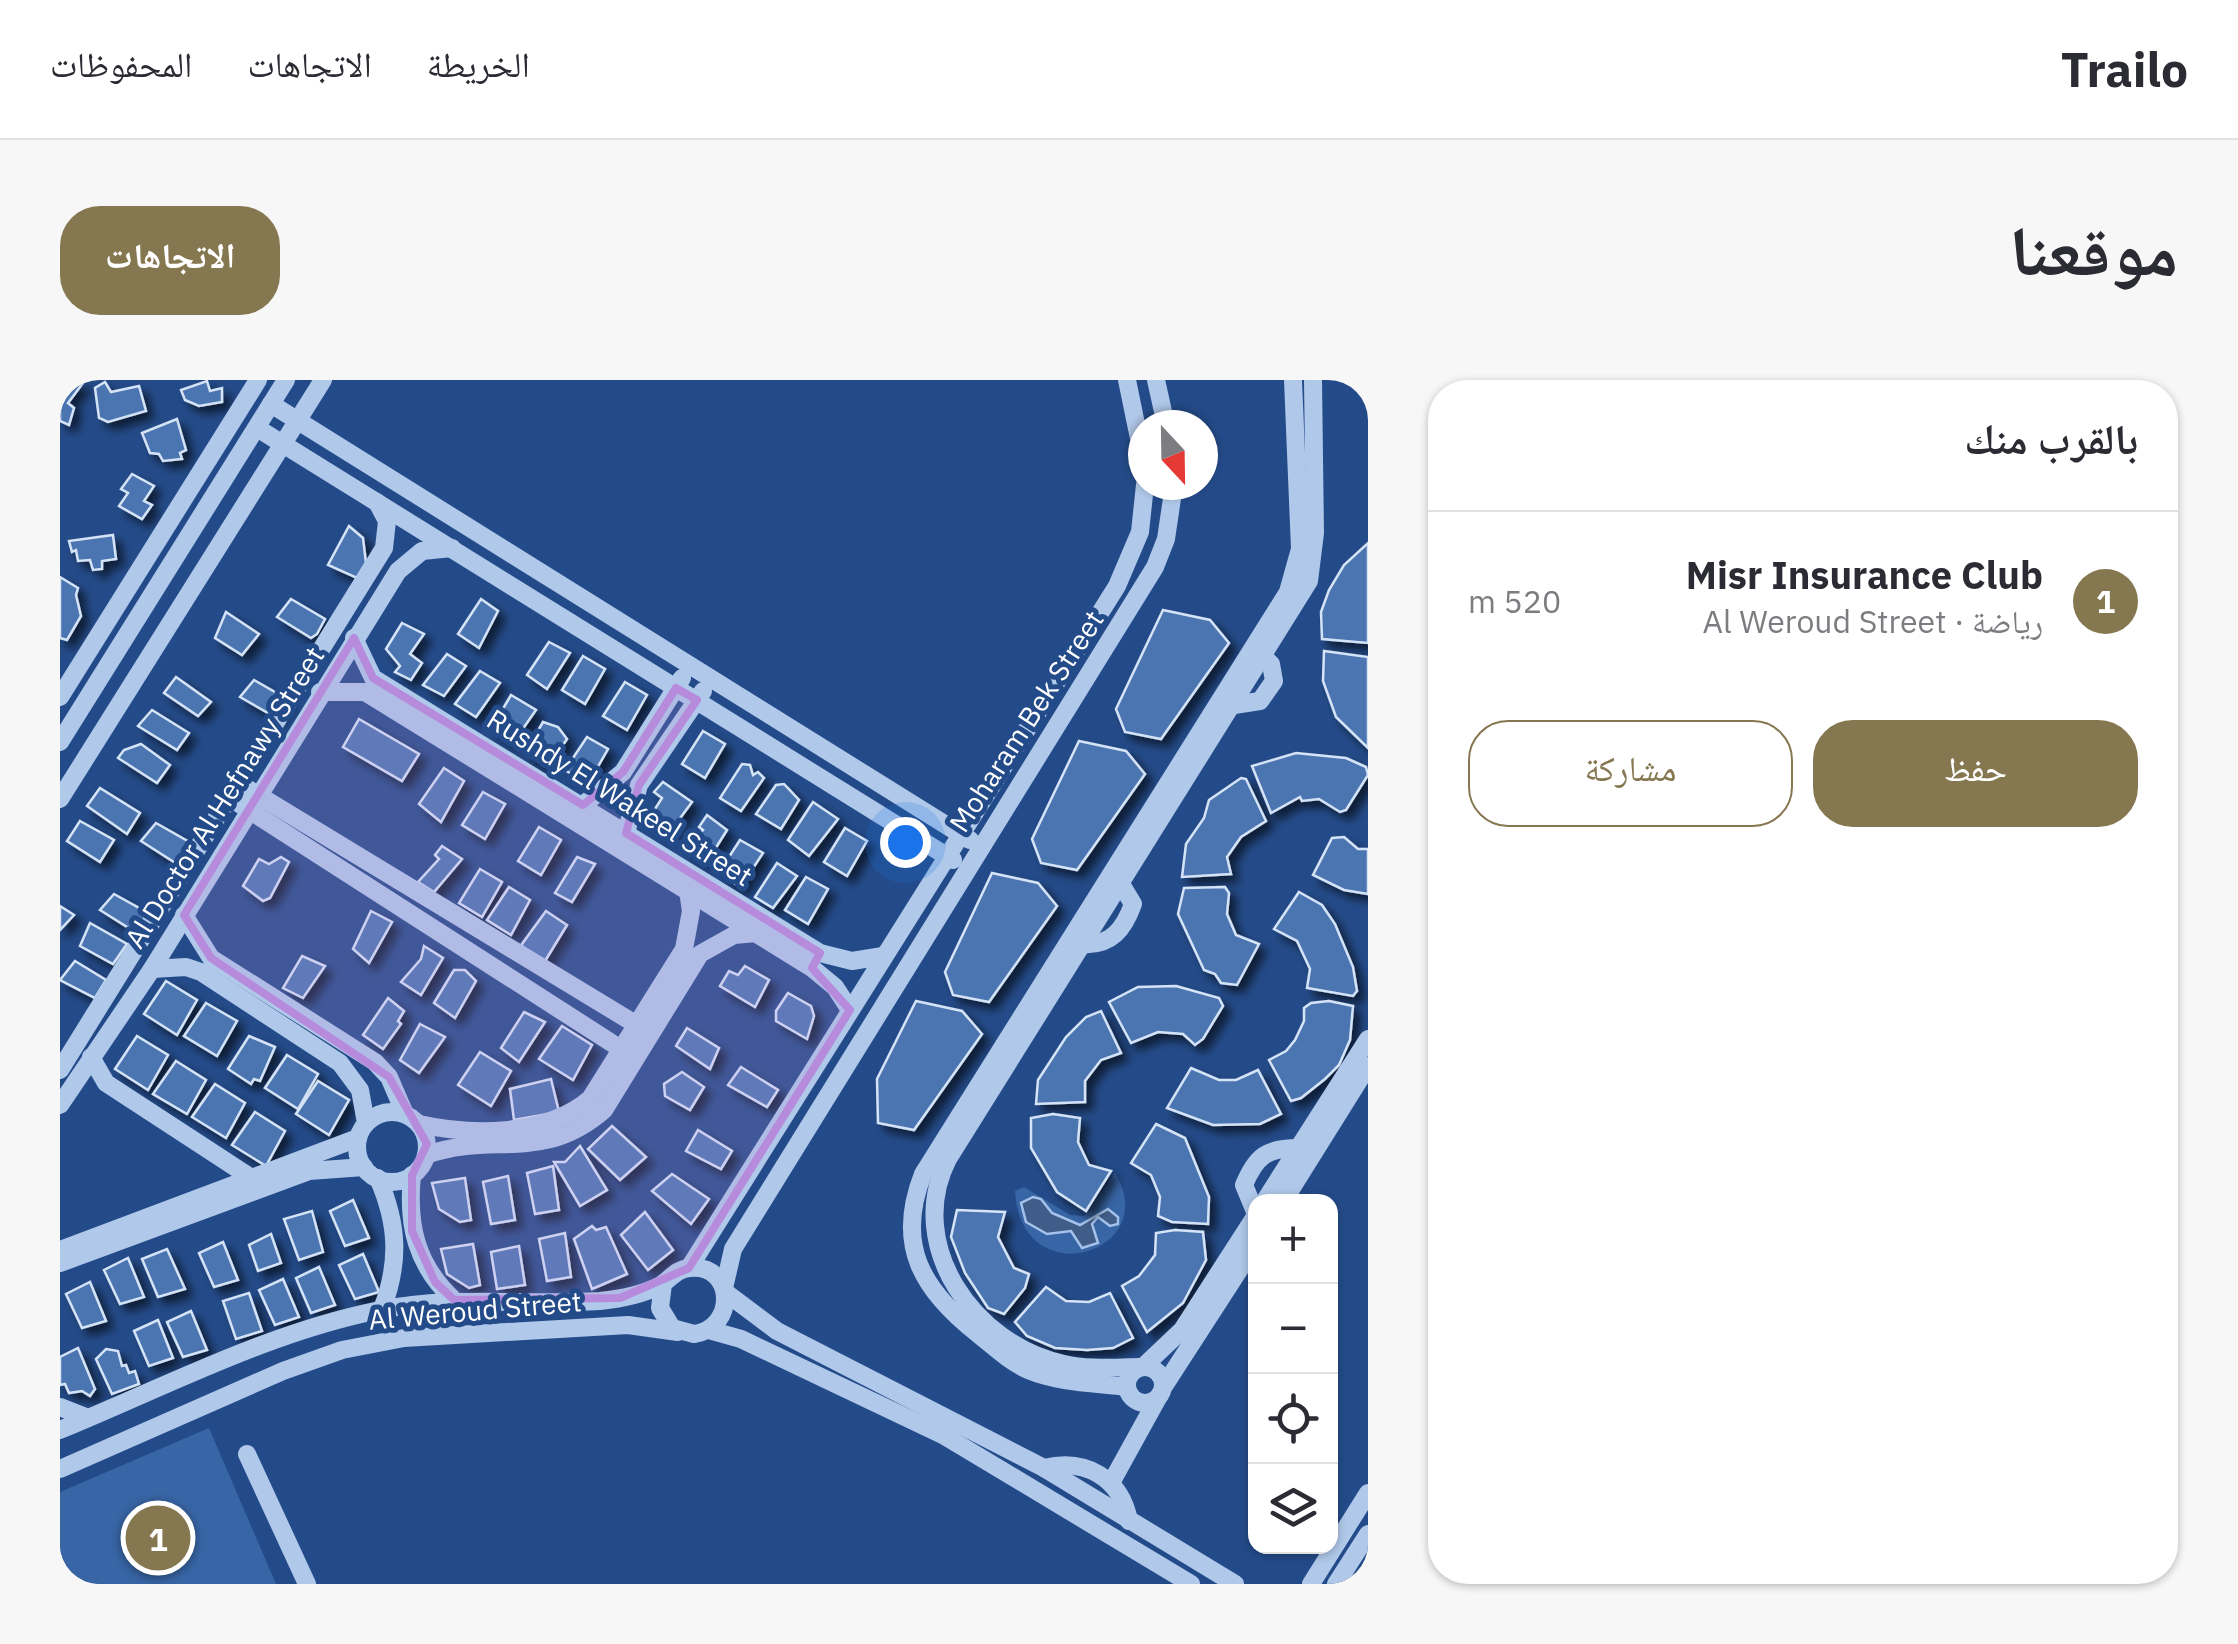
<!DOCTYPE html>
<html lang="ar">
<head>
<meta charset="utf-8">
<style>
	:root { --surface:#fff; --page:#f7f7f7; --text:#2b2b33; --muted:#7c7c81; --line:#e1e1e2; --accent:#857750 }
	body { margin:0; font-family:"IBM Plex Sans","Noto Naskh Arabic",sans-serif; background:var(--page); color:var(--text); direction:rtl }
	.controls { position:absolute; right:30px; bottom:30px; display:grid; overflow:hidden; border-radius:20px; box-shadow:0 2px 8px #0004 }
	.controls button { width:90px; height:90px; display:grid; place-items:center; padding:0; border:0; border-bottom:2px solid var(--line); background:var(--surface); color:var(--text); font:50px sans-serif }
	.compass { position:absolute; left:1068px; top:30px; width:90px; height:90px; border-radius:50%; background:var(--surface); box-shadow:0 2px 8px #0004; rotate:158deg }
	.you { position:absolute; left:845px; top:462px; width:35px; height:35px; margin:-25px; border:8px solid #fff; border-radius:50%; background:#1a73e8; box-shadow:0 0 0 15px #1a73e833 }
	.badge { display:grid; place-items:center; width:65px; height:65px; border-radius:50%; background:var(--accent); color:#fff; font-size:32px; font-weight:700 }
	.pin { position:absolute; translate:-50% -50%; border:5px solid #fff; box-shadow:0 2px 10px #0006 }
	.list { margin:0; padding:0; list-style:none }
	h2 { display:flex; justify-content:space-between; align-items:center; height:130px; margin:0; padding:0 40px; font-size:42px }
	h2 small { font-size:32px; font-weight:400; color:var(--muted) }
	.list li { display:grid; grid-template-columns:65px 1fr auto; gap:30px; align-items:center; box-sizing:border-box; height:180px; padding:0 40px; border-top:2px solid var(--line) }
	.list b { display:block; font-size:38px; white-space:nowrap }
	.list p { margin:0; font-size:32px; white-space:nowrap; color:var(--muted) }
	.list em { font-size:32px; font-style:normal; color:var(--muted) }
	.actions { display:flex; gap:20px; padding:30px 40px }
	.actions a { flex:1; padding:22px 0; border:2px solid var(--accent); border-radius:40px; text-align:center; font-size:35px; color:var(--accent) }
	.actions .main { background:var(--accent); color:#fff }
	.icon { flex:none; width:55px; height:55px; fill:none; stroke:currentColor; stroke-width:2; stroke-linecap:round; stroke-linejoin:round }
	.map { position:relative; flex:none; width:1308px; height:1204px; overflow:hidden; direction:ltr; border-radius:40px }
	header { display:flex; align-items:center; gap:60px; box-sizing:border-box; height:140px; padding:0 50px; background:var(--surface); border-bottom:2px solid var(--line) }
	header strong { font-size:48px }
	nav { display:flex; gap:55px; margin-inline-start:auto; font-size:35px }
	.intro { display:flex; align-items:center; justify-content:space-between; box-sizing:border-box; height:240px; padding:0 60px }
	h1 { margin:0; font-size:70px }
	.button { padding:25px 45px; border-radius:40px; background:var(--accent); color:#fff; font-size:35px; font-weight:700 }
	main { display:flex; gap:60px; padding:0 60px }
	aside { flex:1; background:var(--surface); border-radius:40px; box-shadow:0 2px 8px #0004 }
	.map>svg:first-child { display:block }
</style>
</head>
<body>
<header>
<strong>Trailo</strong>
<nav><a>الخريطة</a><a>الاتجاهات</a><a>المحفوظات</a></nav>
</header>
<div class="intro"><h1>موقعنا</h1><a class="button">الاتجاهات</a></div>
<main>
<aside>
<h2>بالقرب منك<small></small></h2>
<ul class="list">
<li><span class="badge">1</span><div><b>Misr Insurance Club</b><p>رياضة · Al Weroud Street</p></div><em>520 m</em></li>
</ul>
<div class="actions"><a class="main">حفظ</a><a>مشاركة</a></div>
</aside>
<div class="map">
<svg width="1308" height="1204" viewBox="0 0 1308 1204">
	<defs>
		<filter id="shadow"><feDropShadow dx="7" dy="7" stdDeviation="5" flood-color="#0009"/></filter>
	</defs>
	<rect width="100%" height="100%" fill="#244b89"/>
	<g fill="#3865a5">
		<path d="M1055,793C1104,873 961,917 955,811L964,807L1010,835L1024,836Z"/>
		<polygon points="149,1048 216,1204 0,1204 0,1112"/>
	</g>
	<polygon fill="#405d89" stroke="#a5c2ea" stroke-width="2.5" points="973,817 981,819 992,833 1020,845 1048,829 1058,837 1058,844 1050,846 1038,837 1032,844 1038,863 1022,868 1011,851 987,854 966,842 961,823"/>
	<g fill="#4c75b0" stroke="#d5e3f7" stroke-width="2.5" filter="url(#shadow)">
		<polygon points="0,0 23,3 8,23 14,28 9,45 0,41"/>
		<polygon points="147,1 150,11 162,8 162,22 139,26 125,20 121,10"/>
		<polygon points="45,2 51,12 79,6 86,31 48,42 39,38 35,8"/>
		<polygon points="117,39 126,70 120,73 122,79 103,81 99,74 90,73 82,53"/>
		<polygon points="72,94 94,106 84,121 92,125 82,139 59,126 68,113 61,109"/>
		<polygon points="289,146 303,158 306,183 297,198 268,185"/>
		<polygon points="53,155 56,179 42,181 42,189 33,190 30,180 18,181 16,170 12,172 9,161"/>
		<polygon points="1308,163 1308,263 1262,259 1261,232 1269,210 1284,185"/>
		<polygon points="0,197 18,208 16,215 21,236 7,260 0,258"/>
		<polygon points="231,219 265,239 257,254 251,258 217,237"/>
		<polygon points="421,219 438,231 419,268 398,254"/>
		<polygon points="1103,230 1150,240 1169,263 1101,359 1065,352 1056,329"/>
		<polygon points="166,232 199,254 182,275 155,258"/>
		<polygon points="342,243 364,254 350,274 362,283 351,300 335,292 340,286 326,269"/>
		<polygon points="489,262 510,273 487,309 467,295"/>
		<polygon points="1264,271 1308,277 1308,368 1276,337 1263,301"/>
		<polygon points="387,274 406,286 384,316 363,305"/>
		<polygon points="523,276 545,289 525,324 502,310"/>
		<polygon points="420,291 440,303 416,337 395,324"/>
		<polygon points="116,297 151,322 138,336 104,313"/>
		<polygon points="194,300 227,319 215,337 180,317"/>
		<polygon points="565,302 587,315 567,350 543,336"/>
		<polygon points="451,315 476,330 453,363 431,349"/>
		<polygon points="92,330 129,353 117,370 78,346"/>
		<polygon points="299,339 359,374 342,401 283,367"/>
		<polygon points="483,342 498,347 507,359 488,387 465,373"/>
		<polygon points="643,351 665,364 645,398 622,384"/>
		<polygon points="527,357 548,369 528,404 505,390"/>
		<polygon points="1019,361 1066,371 1085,394 1017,490 981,483 972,459"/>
		<polygon points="81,364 110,385 97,403 58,378 64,370"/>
		<polygon points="1236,373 1286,378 1306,387 1308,395 1286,430 1280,432 1259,419 1242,421 1240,417 1211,433 1192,386"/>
		<polygon points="682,384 690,385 693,395 698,392 704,398 681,431 660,418"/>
		<polygon points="384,388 404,401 381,442 359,424"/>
		<polygon points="1181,398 1186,399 1206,441 1181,457 1167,477 1171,494 1122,497 1126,464 1144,438 1149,420"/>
		<polygon points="603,402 632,422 607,456 588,440 602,418 594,412"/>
		<polygon points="724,404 739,420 721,449 696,434 716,405"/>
		<polygon points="40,408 80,433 67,454 27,426"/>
		<polygon points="423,412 445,424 425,459 402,445"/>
		<polygon points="753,422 778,439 749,476 728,460"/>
		<polygon points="647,435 667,450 647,482 625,469 643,450 639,447"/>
		<polygon points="20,441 54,460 40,482 7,461"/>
		<polygon points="96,443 131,463 117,484 81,461"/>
		<polygon points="479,447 501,460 481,495 458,481"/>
		<polygon points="785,448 807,461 787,496 764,482"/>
		<polygon points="1284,457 1298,469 1308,469 1308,514 1284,510 1253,495 1272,458"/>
		<polygon points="680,460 703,473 680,508 660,491"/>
		<polygon points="382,466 402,479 374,512 358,502 379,479 375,475"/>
		<polygon points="221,477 229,482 210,518 203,521 183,506 199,479 209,484"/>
		<polygon points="517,477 535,484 512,522 495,513"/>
		<polygon points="717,483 737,496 713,528 695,517"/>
		<polygon points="420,489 442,502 422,537 399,523"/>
		<polygon points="932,493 978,503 997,526 929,622 893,615 885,592"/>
		<polygon points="746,497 768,509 748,544 725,530"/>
		<polygon points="449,507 470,520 451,555 427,540"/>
		<polygon points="1165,507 1169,513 1167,534 1176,555 1199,564 1177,605 1161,603 1155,594 1144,590 1118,534 1124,508"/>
		<polygon points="1239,512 1262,525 1275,544 1293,587 1297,611 1293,616 1247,608 1250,589 1237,561 1214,549"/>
		<polygon points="54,514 88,533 75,552 40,530"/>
		<polygon points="0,526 14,535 0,550"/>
		<polygon points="311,531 332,542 309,583 293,569"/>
		<polygon points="486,531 507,545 485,581 462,569 462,564"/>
		<polygon points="30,543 67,564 53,584 20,566"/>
		<polygon points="364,566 383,578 361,615 341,602 361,579"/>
		<polygon points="242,576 265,586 243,618 223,608"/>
		<polygon points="15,581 46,600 35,618 0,600"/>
		<polygon points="685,586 709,600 695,627 660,606 669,591 678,595"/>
		<polygon points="394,590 405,590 416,601 395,638 374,623"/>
		<polygon points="106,601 137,620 117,655 84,634"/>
		<polygon points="1116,606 1159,618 1163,626 1143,659 1135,665 1123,654 1098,652 1071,663 1049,622 1078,607"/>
		<polygon points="728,613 751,626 754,636 747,659 716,641 716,631"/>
		<polygon points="328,618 344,631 338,641 341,644 323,669 303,655"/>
		<polygon points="856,621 902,631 922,654 854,750 818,743 817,699"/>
		<polygon points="1269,621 1293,626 1290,660 1279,685 1265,699 1241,718 1231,721 1209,680 1226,671 1235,660 1244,641 1244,628 1251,623"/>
		<polygon points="146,623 177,641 157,676 124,656"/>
		<polygon points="1041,631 1061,673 1041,680 1025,701 1025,722 976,724 978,700 1006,657 1026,637"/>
		<polygon points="464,632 485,642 459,682 441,668"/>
		<polygon points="360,644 385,657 359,693 340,680"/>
		<polygon points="502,646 532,665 513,700 479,679"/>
		<polygon points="627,648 659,668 650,689 616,666"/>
		<polygon points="77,656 108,675 88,710 55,689"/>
		<polygon points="189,656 215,667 200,701 194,699 191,704 168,689"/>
		<polygon points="420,672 451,691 431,726 398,705"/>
		<polygon points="227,675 258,694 238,729 205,708"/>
		<polygon points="116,681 146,700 127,734 93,714"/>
		<polygon points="681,687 718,710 707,727 668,705"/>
		<polygon points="1131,688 1159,700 1176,700 1198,690 1221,734 1200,744 1153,745 1107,728"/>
		<polygon points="622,692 644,707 630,730 605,716 604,704"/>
		<polygon points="491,699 499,732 454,740 450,709"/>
		<polygon points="258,701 289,720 269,755 236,734"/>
		<polygon points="155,704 185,723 166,758 132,737"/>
		<polygon points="195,732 225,751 206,786 172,765"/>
		<polygon points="993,734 1020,738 1018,762 1029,785 1051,791 1026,831 997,812 971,768 971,738"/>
		<polygon points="1096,744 1125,758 1149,817 1148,844 1112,842 1098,836 1100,817 1091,795 1071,783"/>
		<polygon points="552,746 586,777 560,800 528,769"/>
		<polygon points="638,750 672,771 661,789 626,771"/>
		<polygon points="520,766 547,810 520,826 494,782 505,782"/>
		<polygon points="493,786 499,830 475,834 467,793"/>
		<polygon points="612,794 649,819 631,844 592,811"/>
		<polygon points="448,796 455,840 431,844 423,802"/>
		<polygon points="405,798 411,840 400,842 379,829 372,803"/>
		<polygon points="293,820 309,858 285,866 270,831"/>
		<polygon points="897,830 945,832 938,857 954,888 969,894 965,908 944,934 928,928 905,893 891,857"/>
		<polygon points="252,831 263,872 239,880 224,839"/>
		<polygon points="585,832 613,870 588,890 561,855"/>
		<polygon points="532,846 536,850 546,847 567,894 532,909 514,859"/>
		<polygon points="1115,850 1143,852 1146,880 1123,923 1087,952 1062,906 1079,896 1095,875 1096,853"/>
		<polygon points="505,853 511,897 487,901 479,859"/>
		<polygon points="211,854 221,883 198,891 189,865"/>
		<polygon points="163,862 178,900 154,907 139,873"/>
		<polygon points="413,864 420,905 409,908 387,894 381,869"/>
		<polygon points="459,866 465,905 437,909 431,872"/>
		<polygon points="107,869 125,909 98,917 82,879"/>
		<polygon points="303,874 319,912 295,919 279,885"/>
		<polygon points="68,878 84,917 60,924 44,890"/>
		<polygon points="259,887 275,925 251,933 236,898"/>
		<polygon points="223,899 239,937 215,945 199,910"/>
		<polygon points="30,902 46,941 22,948 6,914"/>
		<polygon points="986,907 1006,921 1029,922 1050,913 1073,958 1053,968 1027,970 995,968 967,956 955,942"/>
		<polygon points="189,913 202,951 176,959 163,921"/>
		<polygon points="131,931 147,970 123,977 107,942"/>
		<polygon points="98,940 113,978 89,986 74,951"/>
		<polygon points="18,968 35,1009 30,1016 22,1011 9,1013 5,1004 0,1005 0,977"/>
		<polygon points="46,969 58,971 62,986 66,985 69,993 75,991 79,1004 52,1014 36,979"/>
	</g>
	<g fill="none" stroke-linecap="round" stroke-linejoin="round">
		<g stroke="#b0c8e9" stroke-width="18">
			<polyline points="1067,0 1083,78"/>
			<polyline points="1096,0 1106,45"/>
			<polyline points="211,24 910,460"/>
			<polyline points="197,48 893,480"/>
			<polyline points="294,258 313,298 760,573 792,581 823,576"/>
			<polyline points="260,312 305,312 752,588 775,607 790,630"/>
			<polyline points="0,317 198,0"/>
			<polyline points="1174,325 1200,321 1214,301 1211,284 1204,277"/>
			<polyline points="0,362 226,0"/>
			<polyline points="188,409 577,645"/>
			<polyline points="0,419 263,0"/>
			<polyline points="178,423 561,669"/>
			<polyline points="523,425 563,392 622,298"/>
			<polyline points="566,453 579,405 643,311"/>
			<polyline points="124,535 151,578 315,682 329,697 345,734"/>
			<path d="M1023,564C1051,566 1064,549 1073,524L1061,504"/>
			<polyline points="92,589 126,587 141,592 280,683 300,710 306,743"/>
			<polyline points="31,677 46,703 190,797"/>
			<polyline points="0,690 324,168 327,141 317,122"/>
			<polyline points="0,725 92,589 338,191 362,171 392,168"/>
			<circle cx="332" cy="767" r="35"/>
			<path d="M359,744C413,756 486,756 530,719L624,569L631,531L628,511"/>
			<path d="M366,775C434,751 482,784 544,730L640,574L674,555L696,553"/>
			<path d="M352,795C347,845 356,885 394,920"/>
			<path d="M318,798C338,844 340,882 322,929"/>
			<polyline points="1204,822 1308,659"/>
			<polyline points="1223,822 1308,686"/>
			<path d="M1196,834L1184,805C1196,776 1207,768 1238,768"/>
			<polyline points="0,870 298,758"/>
			<polyline points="0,883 249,791 304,787"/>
			<polyline points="629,888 1057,206 1080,152 1085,105"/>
			<polyline points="664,908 673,869 1095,187 1106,159 1114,105"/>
			<polyline points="665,912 717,951 984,1088 1175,1204"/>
			<polyline points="649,950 681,959 883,1055 1131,1204"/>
			<polyline points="1084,986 1122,950 1196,835"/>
			<path d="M1082,987C1056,987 1029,990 1004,984C914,965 844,865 888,779L1249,201L1255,153L1253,0"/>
			<circle cx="1085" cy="1005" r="18"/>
			<polyline points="1104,1006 1196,864"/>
			<path d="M1067,1007C1035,1003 999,1003 968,990C950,982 933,966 918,954C862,910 835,865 863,794L1228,212L1240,169L1233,0"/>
			<polyline points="0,1027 28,1038"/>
			<path d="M0,1050C105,1007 209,952 320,930C394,915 466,926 540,921C559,919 581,915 599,906C610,900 615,889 630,888C675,884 677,948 634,954L612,948L600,928L603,904"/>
			<polyline points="187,1074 247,1204"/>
			<path d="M984,1088C1026,1078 1061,1098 1069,1141"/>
			<polyline points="0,1089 223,991 282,970 344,958 568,945 618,952"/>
			<polyline points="1051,1103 1099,1016"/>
			<polyline points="1251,1204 1308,1113"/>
			<polyline points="1276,1204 1308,1154"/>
		</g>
	</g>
	<path fill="#b68bdc" fill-opacity="0.2" stroke="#b68bdc" stroke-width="8" stroke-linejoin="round" d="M294,258L313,298L523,425L563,392L616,308L637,320L579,405L566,453L760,573L752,588L790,630L629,888L560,918L394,920L375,902L352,851V795L367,764L329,697L151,578L124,535Z"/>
	<g text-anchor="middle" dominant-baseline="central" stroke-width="10" stroke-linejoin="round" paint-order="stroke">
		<g font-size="28" fill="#fff" stroke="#244b89">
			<text transform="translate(966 341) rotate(-57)">Moharam Bek Street</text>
			<text transform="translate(164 417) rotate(-58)">Al Doctor Al Hefnawy Street</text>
			<text transform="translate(560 417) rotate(32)">Rushdy El Wakeel Street</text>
			<text transform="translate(415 930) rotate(-5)">Al Weroud Street</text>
		</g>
	</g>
</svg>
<div class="controls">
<button>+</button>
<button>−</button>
<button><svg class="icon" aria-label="locate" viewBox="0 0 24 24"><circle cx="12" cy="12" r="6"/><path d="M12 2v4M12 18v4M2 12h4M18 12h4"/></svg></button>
<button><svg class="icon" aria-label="layers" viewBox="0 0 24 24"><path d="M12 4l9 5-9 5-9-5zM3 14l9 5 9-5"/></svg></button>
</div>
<svg class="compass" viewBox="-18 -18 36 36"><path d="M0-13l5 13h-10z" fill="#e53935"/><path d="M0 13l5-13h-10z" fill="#7c7c81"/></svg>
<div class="you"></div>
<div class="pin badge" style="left:98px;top:1158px">1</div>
</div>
</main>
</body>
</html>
